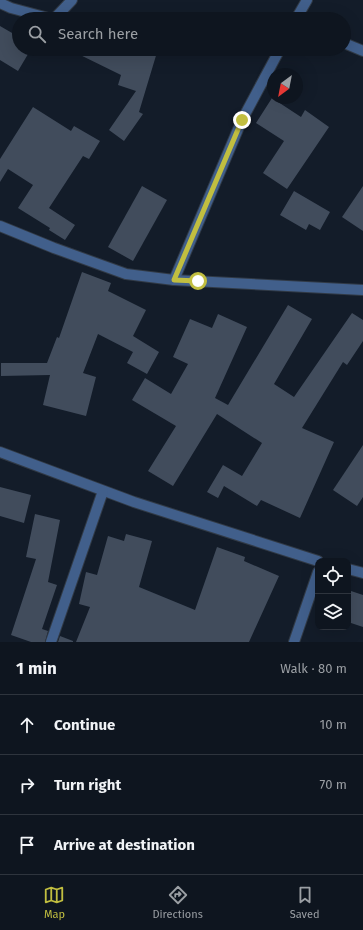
<!DOCTYPE html>
<html lang="en">
<head>
<meta charset="utf-8">
<style>
	:root { --surface:#0e151f; --page:#1c222c; --text:#f1f3f6; --muted:#9b9fa4; --line:#2e343d; --accent:#c1be40 }
	body { margin:0; font-family:"Fira Sans",sans-serif; background:var(--page); color:var(--text) }
	.controls { position:absolute; right:12px; bottom:12px; display:grid; overflow:hidden; border-radius:8px; box-shadow:0 4px 16px #0002 }
	.controls button { width:36px; height:36px; display:grid; place-items:center; padding:0; border:0; border-bottom:1px solid var(--line); background:var(--surface); color:var(--text); font:20px sans-serif }
	.compass { position:absolute; left:267px; top:68px; width:36px; height:36px; border-radius:50%; background:var(--surface); box-shadow:0 4px 16px #0002; rotate:212deg }
	.stop { position:absolute; width:12px; height:12px; margin:-9px; border:3px solid #c1be40; border-radius:50%; background:#fff }
	.stop.end { background:#c1be40; border-color:#fff; box-shadow:0 1px 4px #0008 }
	.list { margin:0; padding:0; list-style:none }
	h2 { display:flex; justify-content:space-between; align-items:center; height:52px; margin:0; padding:0 16px; font-size:17px }
	h2 small { font-size:13px; font-weight:400; color:var(--muted) }
	.list li { display:grid; grid-template-columns:26px 1fr auto; gap:12px; align-items:center; box-sizing:border-box; height:60px; padding:0 16px; border-top:1px solid var(--line) }
	.list b { display:block; font-size:15px; white-space:nowrap }
	.list em { font-size:13px; font-style:normal; color:var(--muted) }
	.icon { flex:none; width:22px; height:22px; fill:none; stroke:currentColor; stroke-width:2; stroke-linecap:round; stroke-linejoin:round }
	.map { position:relative; flex:none; width:363px; height:642px; overflow:hidden }
	.search { position:absolute; background:var(--surface); box-shadow:0 4px 16px #0002; left:12px; right:12px; top:12px; height:44px; display:flex; align-items:center; gap:10px; box-sizing:border-box; padding:0 14px; border-radius:22px; color:var(--muted); font-size:15px }
	.sheet { height:232px; background:var(--surface) }
	nav { display:flex; justify-content:space-around; align-items:center; box-sizing:border-box; height:56px; border-top:1px solid var(--line); background:var(--surface); font-size:11px; color:var(--muted) }
	nav a { display:grid; justify-items:center; gap:2px }
	nav .on { color:var(--accent) }
	.map>svg:first-child { display:block }
</style>
</head>
<body>
<div class="map">
<svg width="363" height="642" viewBox="0 0 363 642">
	<rect width="100%" height="100%" fill="#131c29"/>
	<g fill="#414c5c">
		<polygon points="0,26 19,37 19,49 31,49 18,71 0,60"/>
		<polygon points="68,49 158,49 139,112 143,114 124,141 109,130 136,91 118,85 121,75"/>
		<polygon points="272,98 301,117 305,110 329,127 287,189 263,173 284,141 256,123"/>
		<polygon points="33,107 71,131 74,126 100,141 89,159 83,156 49,208 75,225 65,240 49,230 50,228 18,208 33,185 8,169 0,182 0,159"/>
		<polygon points="142,186 167,200 133,261 108,247"/>
		<polygon points="363,186 363,231 342,217"/>
		<polygon points="294,191 330,212 320,230 309,224 306,230 280,215"/>
		<polygon points="82,272 111,283 108,291 146,310 133,336 159,352 147,374 127,363 133,352 98,334 83,373 96,377 86,416 43,405 50,375 1,376 1,363 47,363 57,337 59,338"/>
		<polygon points="288,305 312,319 274,384 294,397 352,313 363,320 363,341 347,365 343,362 302,428 334,442 300,518 261,500 257,506 224,486 218,498 207,492 223,465 242,476 262,443 217,414 173,486 148,471 176,426 132,400 145,378 171,394 188,364 173,357 190,319 212,328 218,314 247,327 215,398 228,405"/>
		<polygon points="363,445 363,497 357,506 333,490"/>
		<polygon points="0,487 31,495 24,523 0,516"/>
		<polygon points="35,514 60,520 48,582 57,585 42,629 48,631 45,642 31,642 11,635 36,559 26,557"/>
		<polygon points="126,534 152,541 139,587 195,610 217,547 245,557 244,561 279,576 249,642 76,642 90,607 79,604 86,572 97,575 108,536 124,541"/>
		<polygon points="348,590 363,595 363,627 348,622"/>
		<polygon points="60,636 73,641 73,642 58,642"/>
	</g>
	<g fill="none" stroke-linecap="round" stroke-linejoin="round">
		<g stroke="#313a46" stroke-width="12">
			<g id="minor">
				<polyline points="0,3 11,8 52,19"/>
				<polyline points="54,19 72,0"/>
				<polyline points="296,19 307,0"/>
				<polyline points="344,43 363,51"/>
				<polyline points="0,226 54,248 126,274 174,280 363,290"/>
				<polyline points="174,280 242,120 280,49"/>
				<polyline points="0,452 134,502 318,561"/>
				<polyline points="348,569 363,573"/>
				<polyline points="51,642 103,491"/>
				<polyline points="294,642 318,572"/>
			</g>
		</g>
		<use href="#minor" stroke="#415f8b" stroke-width="10"/>
	</g>
	<g fill="none" stroke-linecap="round" stroke-linejoin="round">
		<polyline stroke="#c1be40" stroke-width="5" points="198,281 174,280 242,120"/>
	</g>
</svg>
<div class="controls">
<button><svg class="icon" aria-label="locate" viewBox="0 0 24 24"><circle cx="12" cy="12" r="6"/><path d="M12 2v4M12 18v4M2 12h4M18 12h4"/></svg></button>
<button><svg class="icon" aria-label="layers" viewBox="0 0 24 24"><path d="M12 4l9 5-9 5-9-5zM3 14l9 5 9-5"/></svg></button>
</div>
<svg class="compass" viewBox="-18 -18 36 36"><path d="M0-13l5 13h-10z" fill="#e53935"/><path d="M0 13l5-13h-10z" fill="#9b9fa4"/></svg>
<div class="stop" style="left:198px;top:281px"></div>
<div class="stop end" style="left:242px;top:120px"></div>
<div class="search"><svg class="icon" aria-label="search" viewBox="0 0 24 24"><circle cx="10" cy="10" r="6"/><path d="M15 15l6 6"/></svg>Search here</div>
</div>
<section class="sheet">
<h2>1 min<small>Walk · 80 m</small></h2>
<ul class="list">
<li><svg class="icon" aria-label="ahead" viewBox="0 0 24 24"><path d="M12 20V5M6 11l6-6 6 6"/></svg><div><b>Continue</b></div><em>10 m</em></li>
<li><svg class="icon" aria-label="right" viewBox="0 0 24 24"><path d="M7 20v-9h11M14 6l5 5-5 5"/></svg><div><b>Turn right</b></div><em>70 m</em></li>
<li><svg class="icon" aria-label="arrive" viewBox="0 0 24 24"><path d="M6 21V4h12l-3 4 3 4H6"/></svg><div><b>Arrive at destination</b></div></li>
</ul>
</section>
<nav>
<a class="on"><svg class="icon" aria-label="map" viewBox="0 0 24 24"><path d="M3 6l6-2 6 2 6-2v14l-6 2-6-2-6 2zM9 4v14M15 6v14"/></svg>Map</a>
<a><svg class="icon" aria-label="directions" viewBox="0 0 24 24"><path d="M12 3l9 9-9 9-9-9zM9 14v-3h6M13 9l2 2-2 2"/></svg>Directions</a>
<a><svg class="icon" aria-label="saved" viewBox="0 0 24 24"><path d="M7 4h10v16l-5-4-5 4z"/></svg>Saved</a>
</nav>
</body>
</html>
